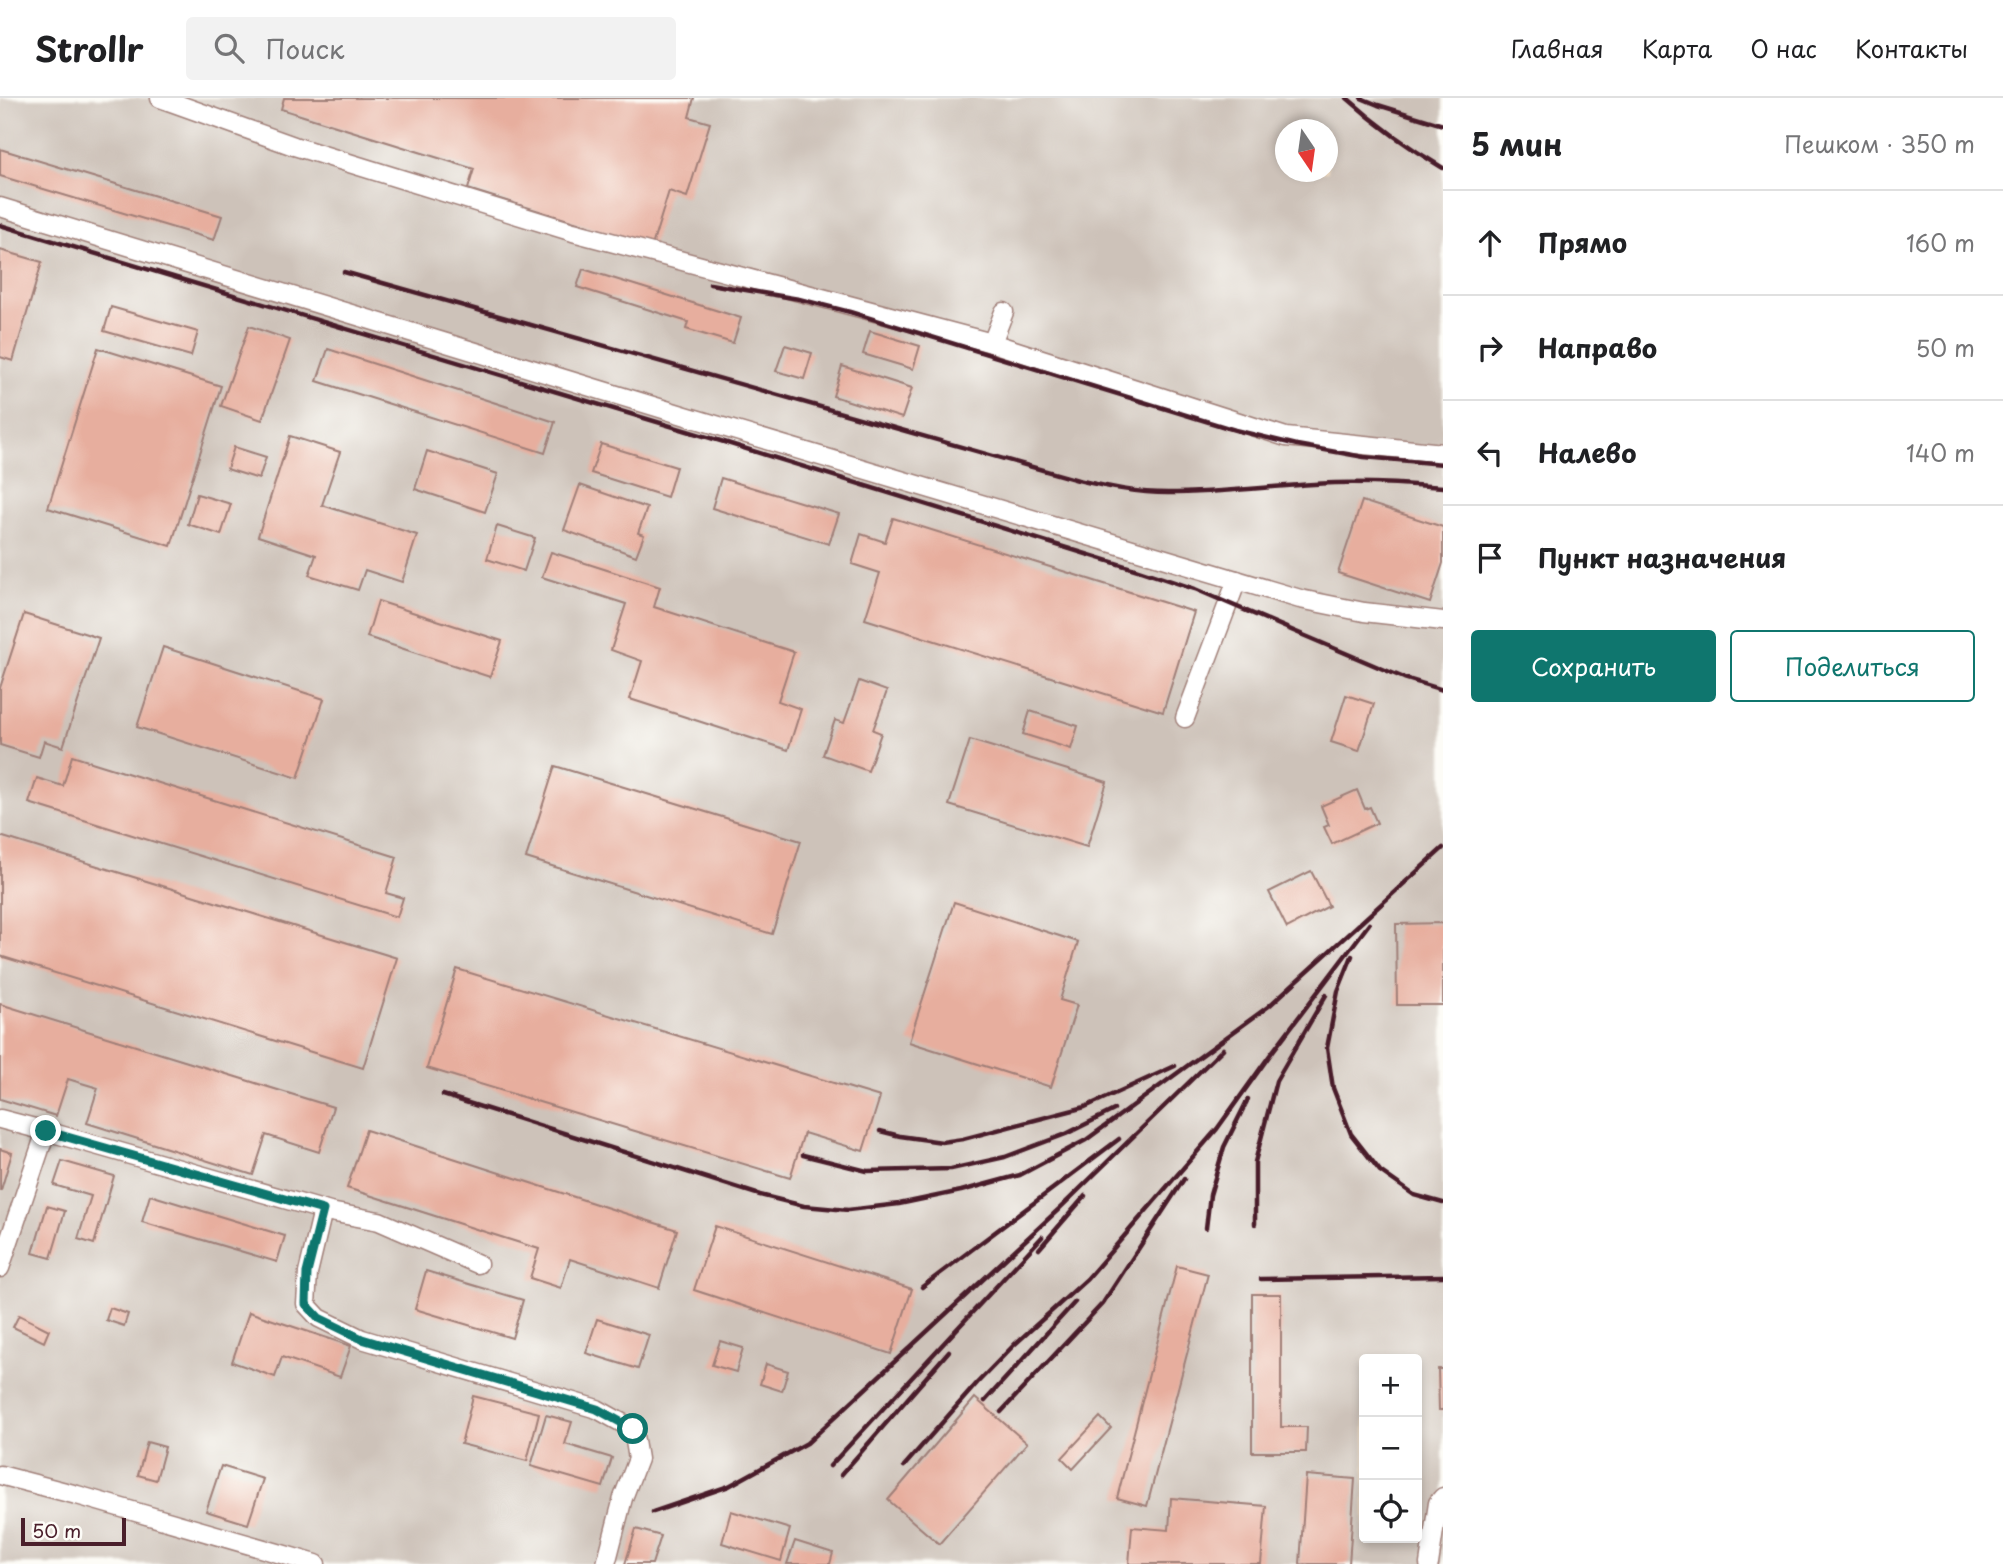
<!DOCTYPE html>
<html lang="ru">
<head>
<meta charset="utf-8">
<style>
	:root { --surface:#fff; --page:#f2f2f2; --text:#202124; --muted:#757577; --line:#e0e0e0; --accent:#0f766e }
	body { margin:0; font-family:"Playpen Sans",sans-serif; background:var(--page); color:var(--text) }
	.controls { position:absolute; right:21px; bottom:21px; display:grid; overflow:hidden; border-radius:7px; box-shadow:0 4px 10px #0003 }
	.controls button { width:63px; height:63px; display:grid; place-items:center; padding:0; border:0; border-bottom:2px solid var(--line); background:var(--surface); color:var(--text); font:35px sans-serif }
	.compass { position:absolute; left:1275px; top:21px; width:63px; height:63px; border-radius:50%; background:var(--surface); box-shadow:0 4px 10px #0003; rotate:167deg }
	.scale { position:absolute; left:21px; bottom:18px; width:105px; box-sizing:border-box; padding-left:7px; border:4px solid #4a1f2b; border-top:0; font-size:19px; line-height:24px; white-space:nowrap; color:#4a1f2b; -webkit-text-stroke:5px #fdfcf7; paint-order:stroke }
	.stop { position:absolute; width:21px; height:21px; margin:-16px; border:5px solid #0f766e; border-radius:50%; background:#fff }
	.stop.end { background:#0f766e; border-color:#fff; box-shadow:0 2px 7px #0008 }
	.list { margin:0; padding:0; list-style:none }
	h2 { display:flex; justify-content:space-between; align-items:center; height:91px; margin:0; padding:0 28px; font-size:30px }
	h2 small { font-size:23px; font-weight:400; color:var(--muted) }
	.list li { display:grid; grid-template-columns:46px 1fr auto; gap:21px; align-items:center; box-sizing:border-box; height:105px; padding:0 28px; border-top:2px solid var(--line) }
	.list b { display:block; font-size:26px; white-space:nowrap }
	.list em { font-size:23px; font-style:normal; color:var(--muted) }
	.actions { display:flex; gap:14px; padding:21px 28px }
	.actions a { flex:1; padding:16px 0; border:2px solid var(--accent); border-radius:7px; text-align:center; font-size:24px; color:var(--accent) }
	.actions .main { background:var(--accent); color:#fff }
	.icon { flex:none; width:38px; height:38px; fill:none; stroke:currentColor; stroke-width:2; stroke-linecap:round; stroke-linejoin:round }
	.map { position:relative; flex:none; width:1443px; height:1466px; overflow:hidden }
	header { display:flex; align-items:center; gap:42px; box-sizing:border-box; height:98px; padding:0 35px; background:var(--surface); border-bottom:2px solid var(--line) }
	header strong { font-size:33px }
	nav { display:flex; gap:38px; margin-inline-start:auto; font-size:24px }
	.search { width:490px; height:63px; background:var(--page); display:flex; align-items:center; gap:18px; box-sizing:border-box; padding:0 24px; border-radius:7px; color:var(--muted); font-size:26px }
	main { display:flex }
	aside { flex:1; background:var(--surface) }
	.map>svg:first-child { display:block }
</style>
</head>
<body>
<header>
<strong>Strollr</strong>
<div class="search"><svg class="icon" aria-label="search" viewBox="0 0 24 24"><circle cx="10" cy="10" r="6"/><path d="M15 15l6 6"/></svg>Поиск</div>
<nav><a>Главная</a><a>Карта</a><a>О нас</a><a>Контакты</a></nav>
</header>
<main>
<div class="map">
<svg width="1443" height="1466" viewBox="0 0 1443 1466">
	<rect width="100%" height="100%" fill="#fdfcf7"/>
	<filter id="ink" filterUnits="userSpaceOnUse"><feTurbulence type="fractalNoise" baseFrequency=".0143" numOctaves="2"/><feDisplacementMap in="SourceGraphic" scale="14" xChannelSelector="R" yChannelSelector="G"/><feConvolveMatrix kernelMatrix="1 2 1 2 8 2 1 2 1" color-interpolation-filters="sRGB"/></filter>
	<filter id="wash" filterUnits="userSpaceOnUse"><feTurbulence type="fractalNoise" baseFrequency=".00686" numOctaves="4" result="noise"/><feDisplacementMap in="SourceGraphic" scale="28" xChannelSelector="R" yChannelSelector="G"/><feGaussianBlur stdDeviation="1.57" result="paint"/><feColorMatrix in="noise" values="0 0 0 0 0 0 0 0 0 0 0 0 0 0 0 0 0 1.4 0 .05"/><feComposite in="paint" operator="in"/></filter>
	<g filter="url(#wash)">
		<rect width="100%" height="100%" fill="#f5dfc4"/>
		<path fill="#cdc2b9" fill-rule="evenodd" d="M0,0H1443V1466H0ZM1286,32H1328V74H1286ZM1364,1261H1417V1440H1364Z"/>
		<g id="blocks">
			<g fill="#e7ae9e">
				<polygon points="284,0 694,0 689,19 710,25 687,99 669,93 652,148 468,91 474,71 281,11"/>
				<polygon points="0,51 222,118 214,142 0,78"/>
				<polygon points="0,152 42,164 13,263 0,259"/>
				<polygon points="583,171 741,220 733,245 686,231 688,224 577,189"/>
				<polygon points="111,209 198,234 191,258 104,233"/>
				<polygon points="249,228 290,242 262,322 221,308"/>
				<polygon points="870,233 920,248 913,271 863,256"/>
				<polygon points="785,247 812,255 804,281 776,273"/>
				<polygon points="98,250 221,288 171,448 48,410"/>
				<polygon points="328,251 555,324 545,355 317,283"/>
				<polygon points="842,268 912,290 902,320 833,298"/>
				<polygon points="290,338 340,354 322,407 417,437 402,484 365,472 358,492 309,477 316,457 258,438"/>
				<polygon points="601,346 676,369 667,399 591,375"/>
				<polygon points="234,349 266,359 259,381 227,371"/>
				<polygon points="427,353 498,376 485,414 415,391"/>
				<polygon points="721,380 839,416 829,446 712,410"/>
				<polygon points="580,387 647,410 638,435 644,437 636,458 564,432"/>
				<polygon points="197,396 231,406 221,437 188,426"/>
				<polygon points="1362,403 1443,429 1443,465 1430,505 1338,475"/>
				<polygon points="893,420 1194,514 1163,614 865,521 880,475 852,466 861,436 885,444"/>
				<polygon points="497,428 535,440 524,473 487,461"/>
				<polygon points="551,454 660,489 654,509 794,554 778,603 801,611 788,652 630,601 642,563 611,552 626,506 542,479"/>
				<polygon points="378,503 502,543 490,579 367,539"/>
				<polygon points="24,516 99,540 63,649 44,643 39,659 0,647 0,590"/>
				<polygon points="163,549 324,601 298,680 137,629"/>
				<polygon points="859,583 887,593 873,632 881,635 868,673 823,657 835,622 844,625"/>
				<polygon points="1346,597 1374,606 1359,653 1331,644"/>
				<polygon points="1030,613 1078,628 1071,651 1023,636"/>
				<polygon points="970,642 1107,684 1087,749 949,707"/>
				<polygon points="72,658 397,759 386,795 403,800 397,819 29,705 37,680 63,688"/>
				<polygon points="555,668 801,743 772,836 526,760"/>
				<polygon points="1357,692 1365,711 1370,709 1377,725 1332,746 1324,729 1329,727 1321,708"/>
				<polygon points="0,738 397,860 363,970 0,858"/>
				<polygon points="1311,773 1329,808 1287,830 1269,794"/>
				<polygon points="954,804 1078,844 1060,902 1077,907 1051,989 909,944"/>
				<polygon points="1443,825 1443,907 1397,907 1396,826"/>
				<polygon points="457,871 880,999 863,1053 804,1035 790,1080 427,970"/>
				<polygon points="0,906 333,1009 319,1054 266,1037 253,1077 87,1025 98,990 68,981 56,1018 0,1001"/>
				<polygon points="366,1032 677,1132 659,1190 570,1161 561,1190 530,1180 539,1151 347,1090"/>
				<polygon points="0,1051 12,1055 1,1092 0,1092"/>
				<polygon points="62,1063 114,1078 94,1146 78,1141 91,1098 54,1087"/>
				<polygon points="150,1097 285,1138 277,1164 142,1124"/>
				<polygon points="47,1108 65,1113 51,1160 33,1155"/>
				<polygon points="715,1128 912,1191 891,1256 694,1192"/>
				<polygon points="1177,1168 1208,1176 1147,1408 1117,1400"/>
				<polygon points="426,1173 523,1202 512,1240 415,1211"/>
				<polygon points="1252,1196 1281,1196 1281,1329 1307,1329 1306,1354 1252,1354"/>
				<polygon points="110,1210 128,1216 124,1228 106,1222"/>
				<polygon points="249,1214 351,1248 340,1279 282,1259 275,1279 232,1264"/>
				<polygon points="19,1217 49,1232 44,1244 13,1229"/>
				<polygon points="597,1221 649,1237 638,1271 586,1255"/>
				<polygon points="720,1243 743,1250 736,1274 712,1267"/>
				<polygon points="766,1266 788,1273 782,1293 760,1286"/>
				<polygon points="1438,1271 1443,1271 1443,1312 1439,1312"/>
				<polygon points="473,1298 539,1315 527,1363 461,1346"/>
				<polygon points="975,1300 1027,1345 939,1446 888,1402"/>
				<polygon points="546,1317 572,1324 565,1346 612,1360 603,1389 531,1368"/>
				<polygon points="1100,1319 1111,1330 1073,1371 1062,1360"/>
				<polygon points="147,1344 165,1349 156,1382 138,1377"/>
				<polygon points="221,1368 263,1381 248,1426 206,1413"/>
				<polygon points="1306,1377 1355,1381 1349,1466 1300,1466"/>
				<polygon points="1171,1400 1266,1408 1261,1466 1129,1466 1132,1429 1169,1432"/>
				<polygon points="731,1413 790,1431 781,1463 722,1445"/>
				<polygon points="636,1431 661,1438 652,1466 625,1466"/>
				<polygon points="795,1443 833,1455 830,1466 787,1466"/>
			</g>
		</g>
	</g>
	<g filter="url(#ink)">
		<use href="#blocks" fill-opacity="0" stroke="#a07f78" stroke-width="2"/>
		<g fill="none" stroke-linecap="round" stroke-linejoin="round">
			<g stroke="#a07f78" stroke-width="21">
				<g id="minor">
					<polyline points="160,0 294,48 573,134 992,245"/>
					<polyline points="0,109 686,318 1300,501 1364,514 1443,523"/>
					<polyline points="1004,214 992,245 1286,339 1443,355"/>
					<polyline points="1185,620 1237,482"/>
					<polyline points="0,1021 46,1033"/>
					<polyline points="323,1112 308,1175 306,1206 319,1220 362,1241 597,1311 633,1331 638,1361 623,1400 606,1466"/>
					<polyline points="0,1170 46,1033 330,1114 379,1123 478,1166"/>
					<polyline points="0,1377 77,1397 316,1466"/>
					<polyline points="1429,1466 1438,1405 1443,1399"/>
				</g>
			</g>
			<use href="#minor" stroke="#fff" stroke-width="18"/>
			<g stroke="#4a1f2b" stroke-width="4.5">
				<path d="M1347,0C1377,27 1409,50 1443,70"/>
				<polyline points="1361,0 1378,7 1443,27"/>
				<polyline points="0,127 724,344 1138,472 1195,491 1404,580 1443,592"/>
				<path d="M344,174L1078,382C1108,389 1137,395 1168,395C1224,395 1280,387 1335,385C1371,384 1407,386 1443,389"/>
				<polyline points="710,186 799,201 850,214 1235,332 1297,347 1364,359 1443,366"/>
				<polyline points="1352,858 1338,893 1327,950 1333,990 1351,1036 1380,1073 1414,1097 1443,1105"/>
				<polyline points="443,997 760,1097 804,1108 848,1112 899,1106 961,1093 1020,1077 1086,1042 1269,908 1443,750"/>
				<polyline points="880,1033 900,1038 942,1044 963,1041 1085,1009 1175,968"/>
				<polyline points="803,1057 867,1073 951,1071 1005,1059 1066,1036 1114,1012"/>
				<polyline points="1255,1126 1255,1064 1276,983 1326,897"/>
				<polyline points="1206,1130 1210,1097 1224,1049 1248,1001"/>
				<polyline points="1039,1151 1085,1098"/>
				<polyline points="1261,1181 1443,1178"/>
				<polyline points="922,1189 1119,1041"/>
				<polyline points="985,1303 1075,1204"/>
				<polyline points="1001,1314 1103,1205 1184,1081"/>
				<polyline points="830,1368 1042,1139"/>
				<polyline points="904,1368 978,1284 1014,1247 1087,1181 1217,1031 1270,957 1369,826"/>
				<polyline points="841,1377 949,1253"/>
				<polyline points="653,1414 729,1388 807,1345 1059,1111 1223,951"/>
			</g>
		</g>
	</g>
	<g fill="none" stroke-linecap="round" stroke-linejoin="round" filter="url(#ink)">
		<polyline stroke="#0f766e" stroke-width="9" points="46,1033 323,1112 307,1175 306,1206 319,1220 362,1241 597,1311 633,1331"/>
	</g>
</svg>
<div class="controls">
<button>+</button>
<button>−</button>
<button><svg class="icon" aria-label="locate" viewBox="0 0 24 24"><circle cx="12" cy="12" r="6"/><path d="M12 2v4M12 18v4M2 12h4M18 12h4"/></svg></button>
</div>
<svg class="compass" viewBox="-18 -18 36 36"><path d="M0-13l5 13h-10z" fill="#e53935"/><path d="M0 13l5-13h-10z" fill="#757577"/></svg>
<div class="scale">50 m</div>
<div class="stop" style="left:633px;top:1331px"></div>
<div class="stop end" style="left:46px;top:1033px"></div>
</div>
<aside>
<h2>5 мин<small>Пешком · 350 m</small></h2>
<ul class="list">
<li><svg class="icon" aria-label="ahead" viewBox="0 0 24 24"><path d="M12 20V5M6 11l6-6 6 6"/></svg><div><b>Прямо</b></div><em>160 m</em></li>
<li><svg class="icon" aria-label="right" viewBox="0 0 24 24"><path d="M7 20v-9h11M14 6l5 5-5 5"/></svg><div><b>Направо</b></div><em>50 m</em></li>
<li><svg class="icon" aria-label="left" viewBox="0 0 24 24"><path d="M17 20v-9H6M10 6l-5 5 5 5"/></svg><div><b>Налево</b></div><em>140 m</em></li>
<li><svg class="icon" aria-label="arrive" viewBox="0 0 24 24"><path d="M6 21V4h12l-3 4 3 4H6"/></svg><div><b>Пункт назначения</b></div></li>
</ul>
<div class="actions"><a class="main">Сохранить</a><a>Поделиться</a></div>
</aside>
</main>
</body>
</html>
